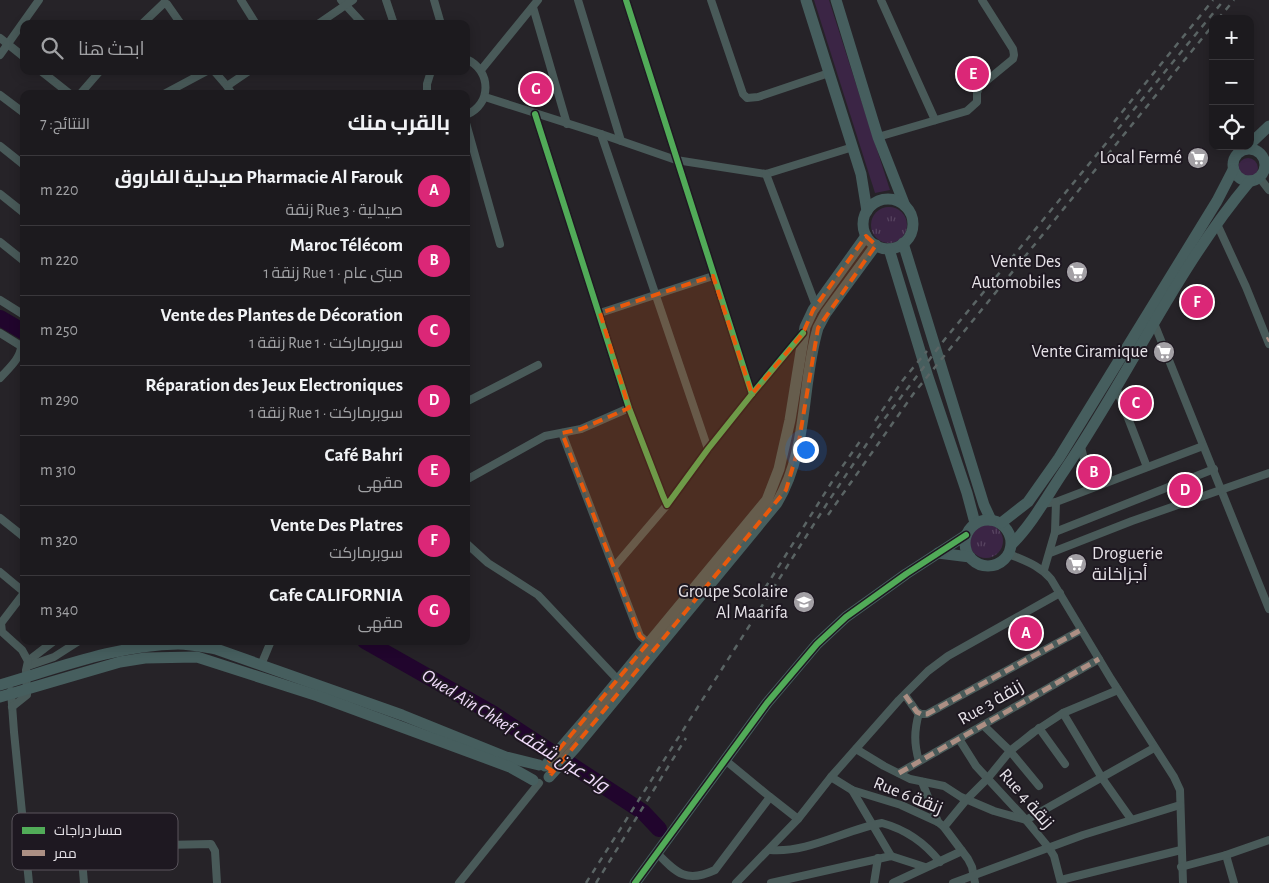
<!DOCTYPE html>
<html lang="ar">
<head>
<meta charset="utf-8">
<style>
	:root { --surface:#1c1a1e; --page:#29272b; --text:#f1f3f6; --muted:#a0a1a4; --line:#3a383c; --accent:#db2777 }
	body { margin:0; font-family:"Alegreya Sans",Cairo,sans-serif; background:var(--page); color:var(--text); direction:rtl }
	.controls { position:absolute; right:15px; top:15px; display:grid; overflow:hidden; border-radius:10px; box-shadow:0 2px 12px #0003 }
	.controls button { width:45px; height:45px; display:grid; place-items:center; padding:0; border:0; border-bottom:1px solid var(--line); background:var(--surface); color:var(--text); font:25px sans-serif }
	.you { position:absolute; left:805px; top:449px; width:18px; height:18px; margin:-12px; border:4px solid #fff; border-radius:50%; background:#1a73e8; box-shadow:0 0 0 8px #1a73e833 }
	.badge { display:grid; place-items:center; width:32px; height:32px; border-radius:50%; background:var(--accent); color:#fff; font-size:16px; font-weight:700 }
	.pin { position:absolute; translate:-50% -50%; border:2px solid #fff; box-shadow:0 1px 5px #0006 }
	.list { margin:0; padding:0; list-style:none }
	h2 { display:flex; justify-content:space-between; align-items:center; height:65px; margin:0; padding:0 20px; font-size:21px }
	h2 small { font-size:16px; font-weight:400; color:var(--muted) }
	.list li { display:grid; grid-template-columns:32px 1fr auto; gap:15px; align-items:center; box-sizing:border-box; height:70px; padding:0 20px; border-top:1px solid var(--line) }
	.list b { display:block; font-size:19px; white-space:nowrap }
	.list p { margin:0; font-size:16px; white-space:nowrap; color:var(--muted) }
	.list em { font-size:16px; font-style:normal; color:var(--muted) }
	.icon { flex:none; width:28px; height:28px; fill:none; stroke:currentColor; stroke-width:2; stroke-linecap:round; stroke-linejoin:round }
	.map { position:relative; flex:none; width:1269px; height:883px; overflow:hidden; direction:ltr }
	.search { position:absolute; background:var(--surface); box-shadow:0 2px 12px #0003; left:20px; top:20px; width:450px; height:55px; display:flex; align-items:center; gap:12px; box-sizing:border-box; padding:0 18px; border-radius:10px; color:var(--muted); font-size:19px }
	.panel { position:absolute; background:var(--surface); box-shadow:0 2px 12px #0003; left:20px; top:90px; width:450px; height:555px; border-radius:10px; direction:rtl }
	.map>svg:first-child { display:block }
</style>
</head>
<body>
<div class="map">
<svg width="1269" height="883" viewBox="0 0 1269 883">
	<defs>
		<pattern id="grass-tufts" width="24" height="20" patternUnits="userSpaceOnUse" patternTransform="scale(1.25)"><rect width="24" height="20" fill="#3b2545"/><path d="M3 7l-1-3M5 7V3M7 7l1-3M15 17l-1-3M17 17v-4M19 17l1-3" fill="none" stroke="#574460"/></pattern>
	</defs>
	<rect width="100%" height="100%" fill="#262328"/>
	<g fill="url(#grass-tufts)">
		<circle cx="889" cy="225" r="18"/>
		<circle cx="986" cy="541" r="17"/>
	</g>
	<g fill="#3b2545">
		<polygon points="814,0 829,0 890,190 875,193"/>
		<circle cx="1248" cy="168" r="10"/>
	</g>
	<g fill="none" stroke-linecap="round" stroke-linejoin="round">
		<g stroke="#21052d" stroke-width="16">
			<polyline points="0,318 24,332"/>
			<polyline points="365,641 492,713 643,812 659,829"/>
		</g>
		<g stroke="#495a59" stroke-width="8">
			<polyline points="241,0 256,24"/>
			<polyline points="341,0 363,24"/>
			<polyline points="386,0 394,24"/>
			<polyline points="434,0 441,24"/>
			<polyline points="578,0 621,141"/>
			<polyline points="626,0 752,394"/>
			<polyline points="711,0 743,94 747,98 758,97 829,73"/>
			<polyline points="881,0 935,120"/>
			<polyline points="533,7 567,124"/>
			<polyline points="142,24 164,3 167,4 181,24"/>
			<polyline points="318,24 353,0"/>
			<polyline points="0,38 24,57"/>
			<polyline points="0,55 39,0"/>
			<path d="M466,59C492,70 492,105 466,115"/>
			<polyline points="481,70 538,0"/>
			<polyline points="41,71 70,94"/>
			<polyline points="214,71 227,86"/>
			<polyline points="80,94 100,71"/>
			<polyline points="164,94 207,71"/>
			<polyline points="232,94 227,86 249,71"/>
			<polyline points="427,94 427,84 431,71"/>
			<polyline points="0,95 24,113"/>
			<polyline points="485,97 601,134 676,160 766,174 853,147"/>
			<polyline points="535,114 629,408 663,496 667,505 708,449 752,394 803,333"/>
			<polyline points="466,123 500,244"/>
			<polyline points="601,134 708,449"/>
			<polyline points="878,137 967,111 977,102 977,93 979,87 1013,59 1014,55 1013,49 982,0"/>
			<polyline points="0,146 24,165"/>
			<polyline points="766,174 816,306"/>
			<polyline points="1259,177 1269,190"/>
			<polyline points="0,194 24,213"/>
			<polyline points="1217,224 1246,287 1269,344"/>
			<polyline points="0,242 24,261"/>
			<polyline points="0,300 24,315"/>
			<polyline points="600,313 713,276"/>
			<polyline points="1154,323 1269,609"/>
			<path d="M0,333L21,346C21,358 8,369 0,378"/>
			<polyline points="1116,387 1147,467"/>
			<polyline points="466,402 538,365"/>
			<polyline points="562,433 640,636 648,643"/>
			<polyline points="1081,447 1091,488"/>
			<polyline points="466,480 545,436 581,429 629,408"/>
			<polyline points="1042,504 1056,502 1203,446"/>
			<polyline points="0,518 24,537"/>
			<polyline points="1055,532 1214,469"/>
			<polyline points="466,543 488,563 538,595 618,680"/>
			<polyline points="1050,553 1132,521 1269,473"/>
			<path d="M1009,554C1025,561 1039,565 1051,579L1111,679L1174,777L1180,790L1183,883"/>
			<polyline points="614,567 667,505"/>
			<polyline points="1044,570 1055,532 1056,502"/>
			<polyline points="0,572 24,592"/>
			<polyline points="28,661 54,641"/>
			<polyline points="261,665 271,641"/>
			<polyline points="28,666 54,657 79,641"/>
			<polyline points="11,691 14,732 29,883"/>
			<polyline points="905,695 917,712 921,714 927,714 1081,630"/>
			<polyline points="12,707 27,695 26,670 28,661 22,650 2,632 1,623 24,593"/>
			<path d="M919,713C914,731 914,744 919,761"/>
			<polyline points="1063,713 1102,778 1131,819"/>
			<polyline points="983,725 1010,751 1039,786"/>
			<polyline points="1039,728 1065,764"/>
			<polyline points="959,739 976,766 1026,820 1049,848 1054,856 1061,883"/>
			<polyline points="856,749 884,766 910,779 944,786 961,797 994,811 1026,820 1154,748"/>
			<polyline points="899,773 1099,659"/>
			<polyline points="831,777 852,790 901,805 938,822 944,827 968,859 972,867 975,883"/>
			<polyline points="922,782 938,822"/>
			<polyline points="852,790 891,856"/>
			<polyline points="770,797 798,819"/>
			<polyline points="944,827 967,799 988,778 1010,751 1034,732 1063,713 1118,690"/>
			<polyline points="81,847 84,883"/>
			<polyline points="25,848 211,844 215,851 217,883"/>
			<path d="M770,850C809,853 844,830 882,823C904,829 925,843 940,862"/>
			<path d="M657,853C677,874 687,883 715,870L770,797L725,760"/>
			<polyline points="1226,855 1234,883"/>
			<polyline points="1181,867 1226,855 1269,840"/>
			<polyline points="1061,880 1181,850"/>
			<polyline points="459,883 539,783"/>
			<polyline points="736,883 798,819 831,777 899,700 928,671 948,656 1060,593"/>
			<polyline points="771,883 891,856 925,867"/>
			<polyline points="874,883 878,858"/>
			<polyline points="893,883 962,851"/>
			<polyline points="953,883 1083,835 1180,805"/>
		</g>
		<g stroke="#465e5e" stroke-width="11">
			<polyline points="806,0 861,174 867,211"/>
			<polyline points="836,0 878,137 905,206"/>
			<polyline points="1250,144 1269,126"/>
			<circle cx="1249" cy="165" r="16"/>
			<circle cx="888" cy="224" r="25"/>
			<polyline points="903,243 984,505 991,520"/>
			<polyline points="889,249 928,377 967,493 975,523"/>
			<circle cx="988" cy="543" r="23"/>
			<polyline points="1001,523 1028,502 1059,458 1217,201 1233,170"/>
			<path d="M1012,544C1033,523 1047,496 1064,471C1129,376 1176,269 1250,181"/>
			<polyline points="938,553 970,557"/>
			<path d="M0,685C58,668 117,645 178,644C191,644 204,647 216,649L402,715L506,757L539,765"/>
			<polyline points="0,697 120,662 145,658 197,657 318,696 510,767 533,780"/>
			<polyline points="545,766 596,707 767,500 779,469 790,420 805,327 813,310 866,236"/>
			<path d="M549,777L576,747L777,503C809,450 801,385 818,328L826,313L876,245"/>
			<polyline points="635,883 767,703 817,644 846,617 867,602 906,574 966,535"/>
		</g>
		<g stroke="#5a6464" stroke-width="2.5" stroke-dasharray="6 6" stroke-linecap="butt">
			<polyline points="1218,19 1234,0"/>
			<polyline points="1114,122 1213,0"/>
			<polyline points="875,421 903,380 927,351"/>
			<polyline points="828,515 914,393 1213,25"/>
			<polyline points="765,588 835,477 863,437"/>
			<polyline points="586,883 828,502 876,430 945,339 1224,0"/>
			<polyline points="596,883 686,738"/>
		</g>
		<g stroke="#ac8f84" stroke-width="5" stroke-dasharray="10 5" stroke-linecap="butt">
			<polyline points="1267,340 1269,339"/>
			<polyline points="905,695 917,712 921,714 927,714 1081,630"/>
			<polyline points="899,773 1099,659"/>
		</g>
		<g stroke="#1e1821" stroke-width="9">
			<g id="cycleway">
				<polyline points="626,0 752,394"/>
				<polyline points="535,114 629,408 663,496 667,505 708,449 752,394 803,333"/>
				<polyline points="635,883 767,703 817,644 846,617 867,602 906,574 966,535"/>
			</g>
		</g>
		<use href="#cycleway" stroke="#51ab58" stroke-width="6"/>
	</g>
	<path fill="#e8590c" fill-opacity="0.2" stroke="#e8590c" stroke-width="4" stroke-dasharray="10 6" stroke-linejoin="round" d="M866,236L876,245L818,328L797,453L786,490L549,777L551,770L545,766L648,643L640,636L562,433L581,429L629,408L600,313L713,276L752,394L803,333L813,310Z"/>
	<defs>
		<g id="supermarket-disc" transform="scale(1.125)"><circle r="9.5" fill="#a3a0a5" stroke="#1e1821"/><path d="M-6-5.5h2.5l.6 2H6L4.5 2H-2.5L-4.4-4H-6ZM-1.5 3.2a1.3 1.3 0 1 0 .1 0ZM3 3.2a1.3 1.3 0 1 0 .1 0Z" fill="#fff"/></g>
		<g id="school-disc" transform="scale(1.125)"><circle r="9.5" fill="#a3a0a5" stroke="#1e1821"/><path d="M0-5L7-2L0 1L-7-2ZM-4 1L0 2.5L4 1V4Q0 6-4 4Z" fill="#fff"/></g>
	</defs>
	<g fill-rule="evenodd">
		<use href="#supermarket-disc" x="1198" y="158"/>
		<use href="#supermarket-disc" x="1077" y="272"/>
		<use href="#supermarket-disc" x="1164" y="352"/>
		<use href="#supermarket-disc" x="1076" y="564"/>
		<use href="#school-disc" x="804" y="602"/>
	</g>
	<g text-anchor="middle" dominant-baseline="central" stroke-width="4" stroke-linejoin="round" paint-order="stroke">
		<g font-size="18" fill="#e7e3e9" stroke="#1e1821" text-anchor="end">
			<text x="1182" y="158">Local Fermé</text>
			<text x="1061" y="262">Vente Des<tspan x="1061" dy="21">Automobiles</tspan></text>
			<text x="1148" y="352">Vente Ciramique</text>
			<text x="1092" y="554" text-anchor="start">Droguerie<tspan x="1092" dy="21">أجزاخانة</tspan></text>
			<text x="788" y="592">Groupe Scolaire<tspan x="788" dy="21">Al Maarifa</tspan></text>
		</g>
		<g font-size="18" fill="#e7e3e9" stroke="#1e1821">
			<text transform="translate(991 703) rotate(-30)">Rue 3 زنقة</text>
			<text transform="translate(908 796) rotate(22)">Rue 6 زنقة</text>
			<text transform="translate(1026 799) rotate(49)">Rue 4 زنقة</text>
		</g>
		<g font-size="19" font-style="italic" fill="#efdaf9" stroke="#1e1821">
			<text transform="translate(515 731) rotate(32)">Oued Aïn Chkef واد عين شقف</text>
		</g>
	</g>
	<rect x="12" y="813" width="166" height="57" rx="8" fill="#1e1821" stroke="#5a555d" stroke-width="1"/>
	<rect x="22" y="827" width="23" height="7" fill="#51ab58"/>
	<rect x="22" y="850" width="23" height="6" fill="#ac8f84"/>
	<g font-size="14" fill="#e7e3e9">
		<text x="54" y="835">مسار دراجات</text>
		<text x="54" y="858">ممر</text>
	</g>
</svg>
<div class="controls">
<button>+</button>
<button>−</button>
<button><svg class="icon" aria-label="locate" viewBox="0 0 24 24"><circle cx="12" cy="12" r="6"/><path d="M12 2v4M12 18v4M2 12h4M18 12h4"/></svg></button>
</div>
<div class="you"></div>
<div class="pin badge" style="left:1026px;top:633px">A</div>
<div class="pin badge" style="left:1094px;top:472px">B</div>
<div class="pin badge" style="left:1136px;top:403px">C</div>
<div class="pin badge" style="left:1185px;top:490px">D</div>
<div class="pin badge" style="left:973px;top:74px">E</div>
<div class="pin badge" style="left:1197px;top:302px">F</div>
<div class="pin badge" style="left:536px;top:89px">G</div>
<div class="search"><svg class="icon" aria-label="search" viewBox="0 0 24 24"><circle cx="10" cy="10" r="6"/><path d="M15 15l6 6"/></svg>ابحث هنا</div>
<section class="panel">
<h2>بالقرب منك<small>النتائج: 7</small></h2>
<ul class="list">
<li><span class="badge">A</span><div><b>Pharmacie Al Farouk صيدلية الفاروق</b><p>صيدلية · Rue 3 زنقة</p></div><em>220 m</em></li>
<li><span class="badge">B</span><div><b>Maroc Télécom</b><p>مبنى عام · Rue 1 زنقة 1</p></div><em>220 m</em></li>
<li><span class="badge">C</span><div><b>Vente des Plantes de Décoration</b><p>سوبرماركت · Rue 1 زنقة 1</p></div><em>250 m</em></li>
<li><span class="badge">D</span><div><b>Réparation des Jeux Electroniques</b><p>سوبرماركت · Rue 1 زنقة 1</p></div><em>290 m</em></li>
<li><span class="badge">E</span><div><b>Café Bahri</b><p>مقهى</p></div><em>310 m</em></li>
<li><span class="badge">F</span><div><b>Vente Des Platres</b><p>سوبرماركت</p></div><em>320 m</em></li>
<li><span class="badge">G</span><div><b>Cafe CALIFORNIA</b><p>مقهى</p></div><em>340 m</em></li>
</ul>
</section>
</div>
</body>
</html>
